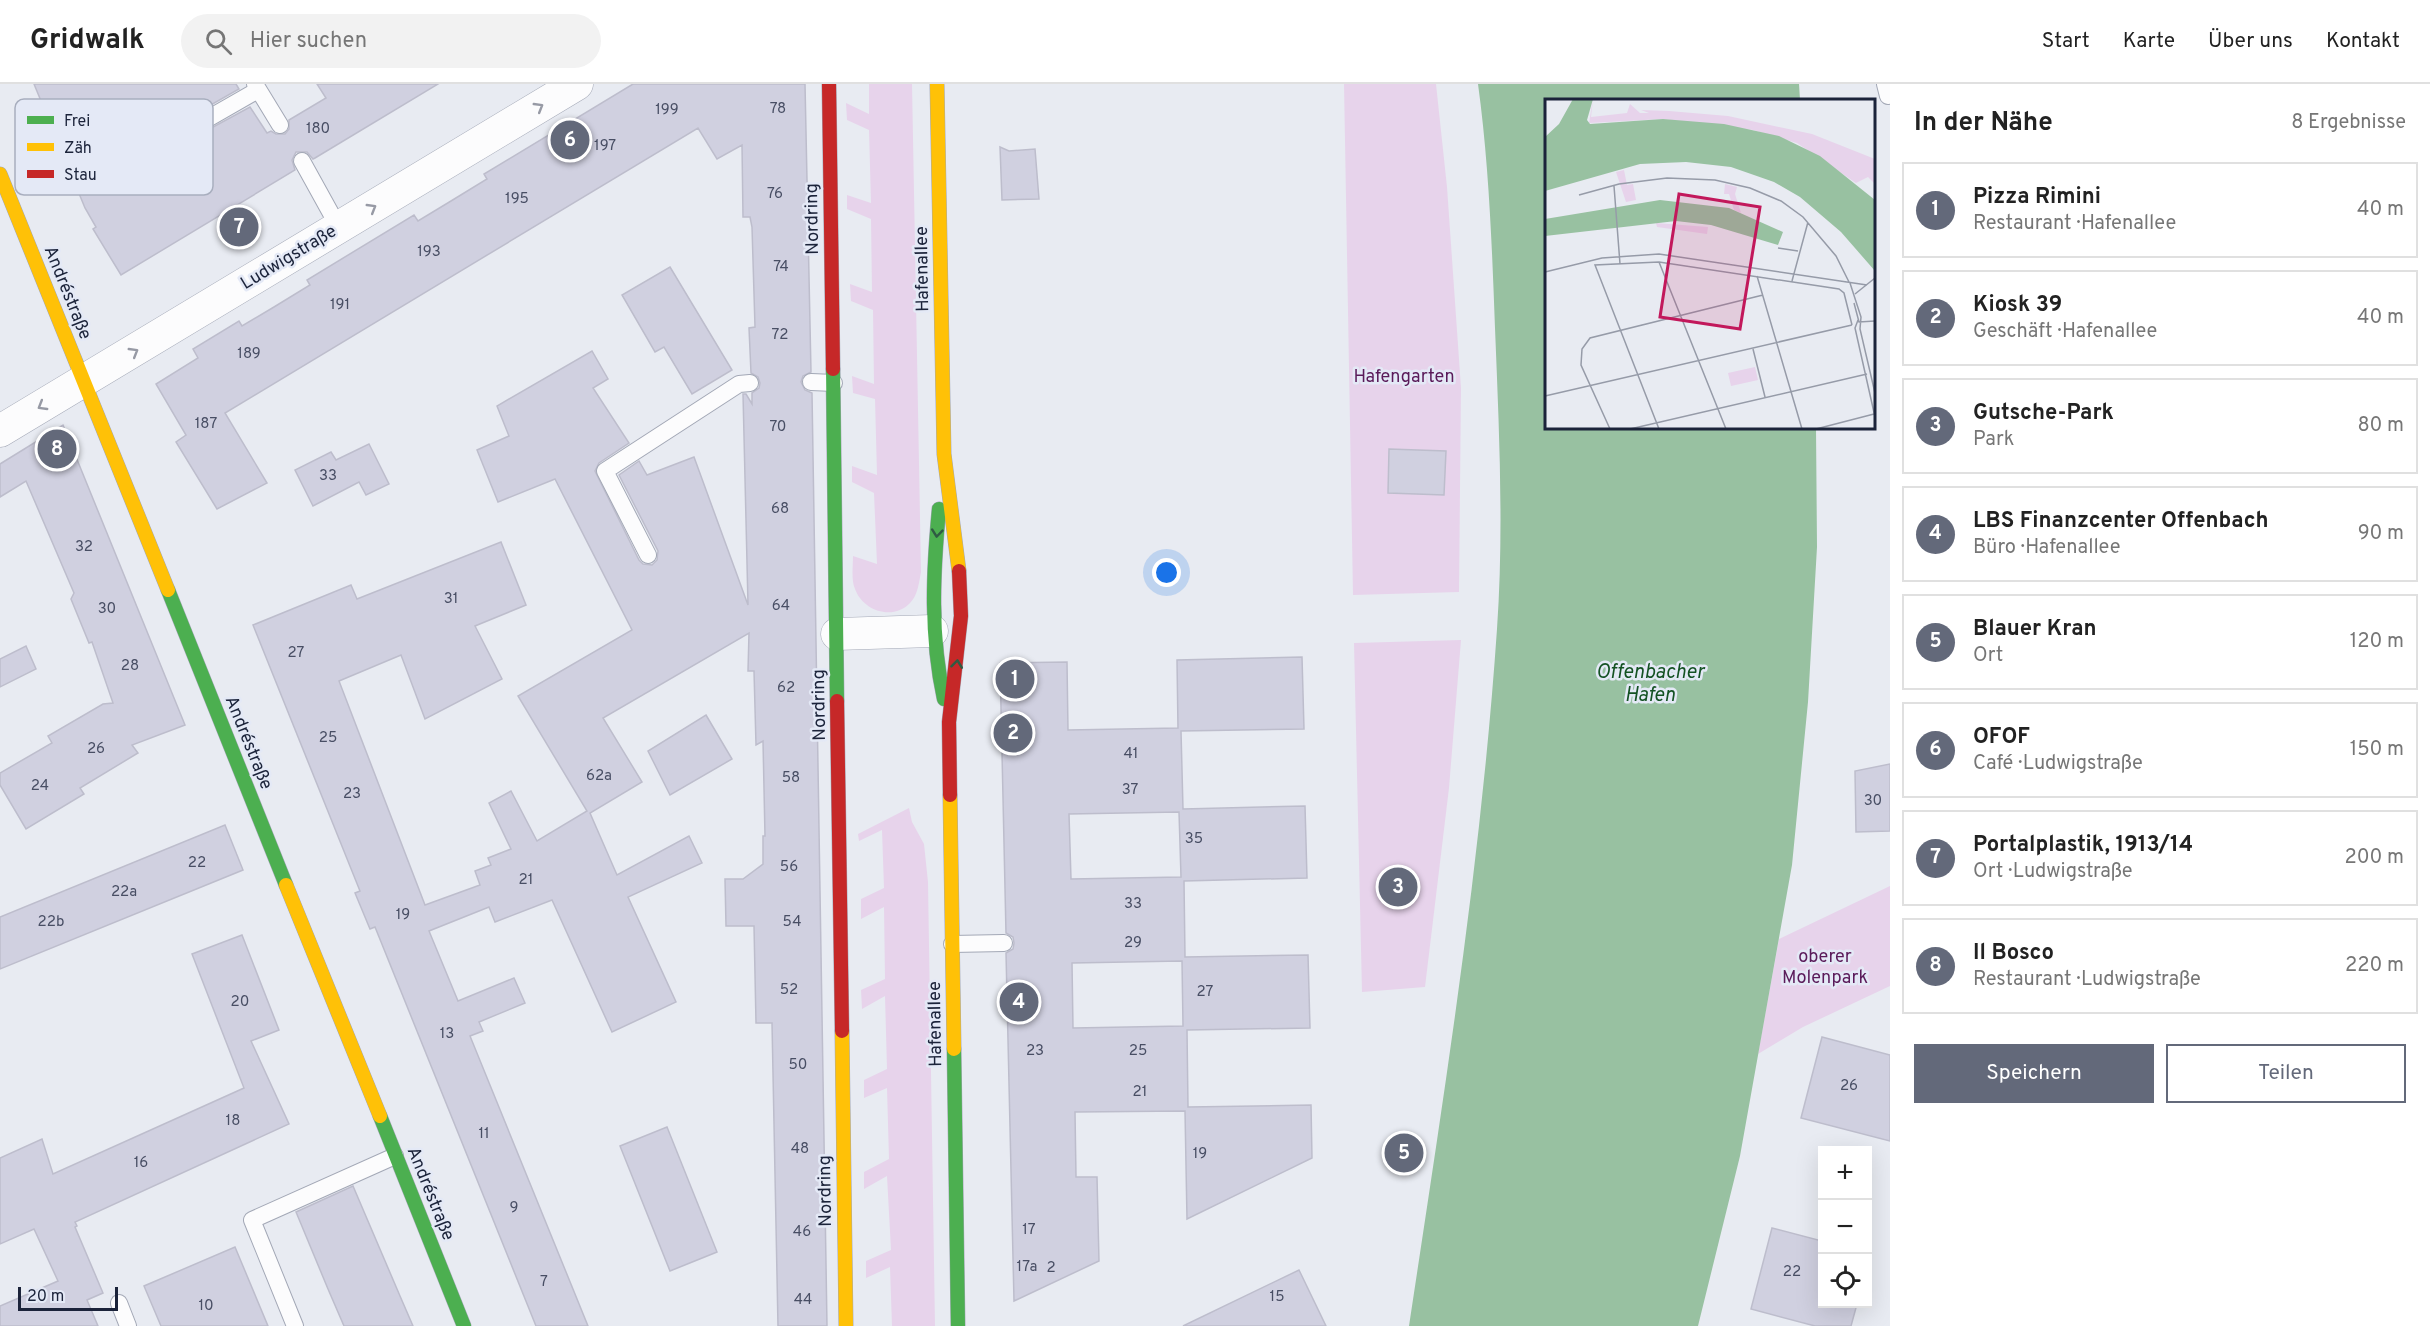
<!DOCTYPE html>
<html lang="de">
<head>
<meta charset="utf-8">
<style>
	:root { --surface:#fff; --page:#f2f2f2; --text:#222; --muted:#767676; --line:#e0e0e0; --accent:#63697a }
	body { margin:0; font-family:Overpass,sans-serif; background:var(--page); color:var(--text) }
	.controls { position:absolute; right:18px; bottom:18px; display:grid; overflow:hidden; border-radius:0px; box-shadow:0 6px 24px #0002 }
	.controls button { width:54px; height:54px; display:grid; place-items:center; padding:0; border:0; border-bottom:2px solid var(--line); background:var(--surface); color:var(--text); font:30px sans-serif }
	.scale { position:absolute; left:18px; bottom:15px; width:100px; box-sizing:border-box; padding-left:6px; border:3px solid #1b233a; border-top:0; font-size:16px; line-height:21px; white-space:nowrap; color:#1b233a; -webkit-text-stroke:4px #e4e9f6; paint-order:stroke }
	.you { position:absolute; left:1167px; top:489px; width:21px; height:21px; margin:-15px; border:4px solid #fff; border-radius:50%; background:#1a73e8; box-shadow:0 0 0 9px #1a73e833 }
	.badge { display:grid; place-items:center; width:39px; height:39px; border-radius:50%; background:var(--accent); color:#fff; font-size:20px; font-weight:700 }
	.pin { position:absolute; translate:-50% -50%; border:3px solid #fff; box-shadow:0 2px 6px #0006 }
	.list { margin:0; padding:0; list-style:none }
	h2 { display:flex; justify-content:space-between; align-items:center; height:78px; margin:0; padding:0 24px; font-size:26px }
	h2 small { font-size:20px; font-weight:400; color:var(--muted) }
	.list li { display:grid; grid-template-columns:39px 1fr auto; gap:18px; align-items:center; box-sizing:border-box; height:96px; margin:0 12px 12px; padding:0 12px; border:2px solid var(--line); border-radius:0px }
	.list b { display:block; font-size:22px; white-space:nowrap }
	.list p { margin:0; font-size:20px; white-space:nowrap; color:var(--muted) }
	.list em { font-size:20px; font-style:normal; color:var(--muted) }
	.actions { display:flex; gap:12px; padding:18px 24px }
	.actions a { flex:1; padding:14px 0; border:2px solid var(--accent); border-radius:0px; text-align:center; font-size:21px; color:var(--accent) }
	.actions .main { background:var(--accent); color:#fff }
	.icon { flex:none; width:33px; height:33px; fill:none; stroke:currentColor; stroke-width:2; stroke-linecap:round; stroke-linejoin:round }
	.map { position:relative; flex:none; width:1890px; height:1242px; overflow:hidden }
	header { display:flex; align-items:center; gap:36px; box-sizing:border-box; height:84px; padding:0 30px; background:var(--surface); border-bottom:2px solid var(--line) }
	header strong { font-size:28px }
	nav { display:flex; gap:33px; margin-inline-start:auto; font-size:21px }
	.search { width:420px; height:54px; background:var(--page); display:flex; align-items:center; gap:15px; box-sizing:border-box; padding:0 21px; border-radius:33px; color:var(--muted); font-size:22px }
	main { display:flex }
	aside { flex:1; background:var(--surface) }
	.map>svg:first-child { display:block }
</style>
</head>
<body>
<header>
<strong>Gridwalk</strong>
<div class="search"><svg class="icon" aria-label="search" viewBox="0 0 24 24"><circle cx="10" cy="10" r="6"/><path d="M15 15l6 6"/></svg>Hier suchen</div>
<nav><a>Start</a><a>Karte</a><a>Über uns</a><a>Kontakt</a></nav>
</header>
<main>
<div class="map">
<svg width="1890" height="1242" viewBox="0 0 1890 1242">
	<rect width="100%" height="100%" fill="#e8ebf2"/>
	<g fill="#e7d3eb">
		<path d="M869,0H912L921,488C919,498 918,511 910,519C893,537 863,527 855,505C851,496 853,482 853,472L877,480L874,409L852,398V382L877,391L875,315L853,309L852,292L874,300L873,226L851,217L850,200L872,208L871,135L847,125V111L871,119L869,46L847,36L846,19L869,30Z"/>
		<polygon points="1344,0 1436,0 1447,103 1461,304 1459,508 1353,511"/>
		<polygon points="1461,556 1449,704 1425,903 1362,908 1354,559"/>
		<polygon points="909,724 912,738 924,760 928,798 935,1242 892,1242 890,1183 866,1194 866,1177 891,1166 887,1092 864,1105 864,1088 889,1075 887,1004 864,1014 864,996 887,985 885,912 862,925 861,906 885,895 884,823 861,835 861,815 884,804 882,746 859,757 858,750"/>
		<polygon points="1890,802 1890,902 1803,943 1758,970 1779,855"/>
	</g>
	<path fill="#98c1a1" d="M1478,0H1799L1800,16H1546V344H1816L1817,463L1808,618L1792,781L1740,1072L1698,1242H1409C1444,1010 1481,779 1497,545C1504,445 1499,344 1495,244C1492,163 1489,80 1478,0Z"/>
	<g fill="#d0d0e0" stroke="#bdbdcc" stroke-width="1.5" fill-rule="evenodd">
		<polygon points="34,0 236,0 239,5 142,60 138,68 139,74 147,79 250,23 267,49 271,47 276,50 285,50 289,45 289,36 326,14 317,0 438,0 315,74 313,75 307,68 296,68 292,76 295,86 121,191 93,145 96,143 85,124"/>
		<polygon points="633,0 805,0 811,288 803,292 801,298 805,306 812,309 827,1242 778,1242 772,939 756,939 754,842 726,842 725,795 743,795 763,780 763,752 765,752 763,657 756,661 754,587 748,587 749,549 603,634 642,698 590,729 617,791 689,752 702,779 628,813 676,918 612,948 552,816 495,838 489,823 429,847 458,917 514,894 525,919 479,938 483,947 470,952 588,1242 536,1242 375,843 370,845 355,809 360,807 253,541 351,501 357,515 501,458 526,521 475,542 502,595 425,635 401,571 339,597 425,821 480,801 475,787 491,781 488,774 511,765 489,719 511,707 537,757 587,727 518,612 632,546 555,395 498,418 477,366 509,352 497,322 592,267 608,295 593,304 629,359 599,379 595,387 639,476 643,480 652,481 657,476 658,467 619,391 639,377 647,391 694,373 748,521 743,310 746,310 752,320 752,309 759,304 760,299 758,293 751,289 749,244 755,243 752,143 750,133 743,133 742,61 717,75 698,44 225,329 267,399 217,425 176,358 186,351 156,300 198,274 193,265 239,237 242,242 274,223 310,201 307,196 414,131 418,137 451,117 487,95 484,90"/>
		<polygon points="1000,63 1009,67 1035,65 1039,115 1002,116"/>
		<polygon points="670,183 732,286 692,310 664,263 655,268 622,211"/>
		<polygon points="63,341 185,641 132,661 138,669 80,704 84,710 26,745 0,701 0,689 52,659 48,652 103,620 113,619 92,558 89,559 71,515 74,509 26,397 0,413 0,380"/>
		<polygon points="369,360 389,400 366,411 359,398 313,422 295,386 331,368 336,376"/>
		<polygon points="1389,365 1446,367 1444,411 1388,409"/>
		<polygon points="26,562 36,585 0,603 0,575"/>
		<path d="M1302,573L1304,645L1181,647L1183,725L1305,722L1307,794L1184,797L1185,873L1308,871L1310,944L1187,946L1188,1023L1311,1021L1312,1074L1187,1135L1185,1027L1075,1028L1076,1093H1097L1099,1177L1014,1217L1006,869L1013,865L1014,859L1013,853L1006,849L1000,579L1067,578L1068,646L1178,644L1177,576ZM1179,728L1181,793L1071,795L1069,730ZM1182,877L1183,942L1073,944L1072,879Z"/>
		<polygon points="706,631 732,675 670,711 648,667"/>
		<polygon points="1890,680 1890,747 1856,748 1855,687"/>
		<polygon points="225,741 243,786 0,885 0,833"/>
		<polygon points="242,851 279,946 251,957 289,1040 75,1138 77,1142 75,1143 103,1209 87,1216 98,1242 0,1242 0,1222 58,1197 34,1145 0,1160 0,1074 42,1055 53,1090 244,1004 192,870"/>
		<polygon points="1822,953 1890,971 1890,1057 1801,1034"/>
		<polygon points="667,1043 717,1168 670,1187 620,1062"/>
		<polygon points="353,1102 400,1212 413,1242 344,1242 328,1205 296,1128"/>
		<polygon points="1772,1144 1822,1157 1822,1220 1857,1220 1851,1242 1815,1242 1751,1225"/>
		<polygon points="235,1163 268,1242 161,1242 144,1202"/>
		<polygon points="1299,1186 1326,1242 1183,1242"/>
	</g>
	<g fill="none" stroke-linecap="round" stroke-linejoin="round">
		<g stroke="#a3a8b6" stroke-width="18">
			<g id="lane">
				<polyline points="255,0 280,41"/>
				<polyline points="1885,0 1888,12"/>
				<polyline points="148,69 258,6"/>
				<polyline points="302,77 339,144"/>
				<polyline points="811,298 834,299"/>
				<polyline points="648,471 605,387 739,300 750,299"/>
				<polyline points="952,860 1004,859"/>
				<polyline points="119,1219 128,1242"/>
				<polyline points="295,1242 252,1136 395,1072"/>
			</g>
		</g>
		<g stroke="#a3a8b6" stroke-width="33">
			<g id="street">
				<polyline points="0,347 577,0"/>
				<polyline points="837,550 932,547"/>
			</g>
		</g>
		<g stroke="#a3a8b6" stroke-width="15">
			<g id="fast">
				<polyline points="833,285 837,617"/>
				<path d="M939,425C933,489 930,551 944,615"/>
				<polyline points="168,506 286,801"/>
				<polyline points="954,965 958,1242"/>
				<polyline points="380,1032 464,1242"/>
			</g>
		</g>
		<g stroke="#a3a8b6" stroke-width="15">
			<g id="slow">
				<polyline points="937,0 944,370 959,487"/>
				<polyline points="0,90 168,506"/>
				<polyline points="950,711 954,965"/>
				<polyline points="286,801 380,1032"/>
				<polyline points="842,947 846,1242"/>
			</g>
		</g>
		<g stroke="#a3a8b6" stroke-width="15">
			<g id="jam">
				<polyline points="829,0 833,285"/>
				<polyline points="837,617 842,947"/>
				<polyline points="950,711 949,638 961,532 959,487"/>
			</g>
		</g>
		<use href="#lane" stroke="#fcfcfd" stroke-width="16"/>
		<use href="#street" stroke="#fcfcfd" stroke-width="32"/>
		<use href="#fast" stroke="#4caf50" stroke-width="14"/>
		<use href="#slow" stroke="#ffc107" stroke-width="14"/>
		<use href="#jam" stroke="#c62828" stroke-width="14"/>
	</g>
	<defs><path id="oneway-chevron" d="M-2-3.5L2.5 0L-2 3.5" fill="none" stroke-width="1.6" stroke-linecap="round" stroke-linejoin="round" transform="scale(1.5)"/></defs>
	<g stroke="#979aa5">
		<use href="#oneway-chevron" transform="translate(539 23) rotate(-31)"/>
		<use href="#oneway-chevron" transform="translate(372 124) rotate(-31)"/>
		<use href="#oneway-chevron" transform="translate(134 268) rotate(-31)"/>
		<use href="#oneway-chevron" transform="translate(42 322) rotate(149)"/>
	</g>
	<g stroke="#2f5b43">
		<use href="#oneway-chevron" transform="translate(937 449) rotate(96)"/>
		<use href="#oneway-chevron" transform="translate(957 580) rotate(-83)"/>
	</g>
	<g text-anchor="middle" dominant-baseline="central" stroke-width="5" stroke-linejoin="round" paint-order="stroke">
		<g font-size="15" fill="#484e64">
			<text x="778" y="25">78</text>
			<text x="667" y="26">199</text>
			<text x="318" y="45">180</text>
			<text x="605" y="62">197</text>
			<text x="775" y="110">76</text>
			<text x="517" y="115">195</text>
			<text x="429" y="168">193</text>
			<text x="781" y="183">74</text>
			<text x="340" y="221">191</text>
			<text x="780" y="251">72</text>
			<text x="249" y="270">189</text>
			<text x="206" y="340">187</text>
			<text x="778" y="343">70</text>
			<text x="328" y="392">33</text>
			<text x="780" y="425">68</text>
			<text x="84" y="463">32</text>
			<text x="451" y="515">31</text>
			<text x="781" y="522">64</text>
			<text x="107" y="525">30</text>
			<text x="296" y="569">27</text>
			<text x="130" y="582">28</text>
			<text x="786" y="604">62</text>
			<text x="328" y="654">25</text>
			<text x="96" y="665">26</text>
			<text x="1131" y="670">41</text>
			<text x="599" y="692">62a</text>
			<text x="791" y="694">58</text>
			<text x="40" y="702">24</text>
			<text x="1130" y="706">37</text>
			<text x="352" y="710">23</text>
			<text x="1873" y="717">30</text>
			<text x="1194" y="755">35</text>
			<text x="197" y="779">22</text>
			<text x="789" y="783">56</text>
			<text x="526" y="796">21</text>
			<text x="124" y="808">22a</text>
			<text x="1133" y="820">33</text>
			<text x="403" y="831">19</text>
			<text x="51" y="838">22b</text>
			<text x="792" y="838">54</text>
			<text x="1133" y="859">29</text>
			<text x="789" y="906">52</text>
			<text x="1205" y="908">27</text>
			<text x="240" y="918">20</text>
			<text x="447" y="950">13</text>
			<text x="1035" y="967">23</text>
			<text x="1138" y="967">25</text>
			<text x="798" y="981">50</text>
			<text x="1849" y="1002">26</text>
			<text x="1140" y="1008">21</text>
			<text x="233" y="1037">18</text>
			<text x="484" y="1050">11</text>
			<text x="800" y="1065">48</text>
			<text x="1200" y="1070">19</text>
			<text x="141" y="1079">16</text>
			<text x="514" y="1124">9</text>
			<text x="1029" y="1146">17</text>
			<text x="802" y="1148">46</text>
			<text x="1027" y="1183">17a</text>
			<text x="1051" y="1184">2</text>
			<text x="1792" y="1188">22</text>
			<text x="544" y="1198">7</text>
			<text x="1277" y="1213">15</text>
			<text x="803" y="1216">44</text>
			<text x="206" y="1222">10</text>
		</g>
		<g font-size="18" fill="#1b233a" stroke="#e4e9f6">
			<text transform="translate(813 135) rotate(-91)">Nordring</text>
			<text transform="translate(289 174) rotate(-31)">Ludwigstraße</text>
			<text transform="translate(923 185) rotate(-91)">Hafenallee</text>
			<text transform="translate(67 209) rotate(68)">Andréstraße</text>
			<text transform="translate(820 621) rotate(-91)">Nordring</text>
			<text transform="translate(248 659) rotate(68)">Andréstraße</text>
			<text transform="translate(936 940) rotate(-91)">Hafenallee</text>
			<text transform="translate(826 1107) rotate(-91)">Nordring</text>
			<text transform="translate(430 1110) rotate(68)">Andréstraße</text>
		</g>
		<g font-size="18" fill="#5a1b5a" stroke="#e4e9f6">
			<text x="1404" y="293">Hafengarten</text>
			<text x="1825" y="873">oberer<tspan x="1825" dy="21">Molenpark</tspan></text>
		</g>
		<g font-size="20" font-style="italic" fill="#145223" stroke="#e4e9f6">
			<text x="1650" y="589">Offenbacher<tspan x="1650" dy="23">Hafen</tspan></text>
		</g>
	</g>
	<g transform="translate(1545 15)">
		<rect width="330" height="330" fill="#e8ebf2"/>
		<path d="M48,0L46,18L82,14L85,5L95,14H104L96,11L124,12L183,17L267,35L330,60V85L323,78L311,84L252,44L208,31L118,20L44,24ZM79,71L82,86L88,85L91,101L81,103L71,73ZM180,85L192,88L190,95L196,114L189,111L184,95H179ZM111,124L163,128L162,135L112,128ZM210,268L213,281L186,287L183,274Z" fill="#e7d3eb"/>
		<path d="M28,0H48L42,21L45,25L118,20L179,25L234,37L275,57L330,101V172L296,133L255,98L229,83L186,68L141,63L95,65L0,92V38L14,25ZM115,101L184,109L238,133L233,146L166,126L131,122L0,137V120Z" fill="#98c1a1"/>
		<path fill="none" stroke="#969ba8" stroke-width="1.5" d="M69,87L75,165M34,96L74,85L122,79L170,81L205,89L236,102L258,118L291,157L304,183M233,149L253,152M114,163L181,330M0,173L57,159L114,155L322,186M212,177L257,330M247,182L263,123M305,184L316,218L315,230L330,294M310,195L330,179M309,204L314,223L330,222M313,221L310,229L330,318M208,250L220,298M0,297L307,226M65,330L36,266L37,250L45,239L218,196M85,330L322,275M114,330L50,166L114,163L294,190L299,194L307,226M271,330L329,315"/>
		<path fill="#c2185b" fill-opacity="0.15" stroke="#c2185b" stroke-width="3" d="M134,95L215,108L195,230L115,218Z"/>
		<rect width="330" height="330" fill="none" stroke="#1b233a" stroke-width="3"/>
	</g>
	<rect x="15" y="15" width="198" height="96" rx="9" fill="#e4e9f6" stroke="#a8aebe" stroke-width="1.5"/>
	<rect x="27" y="32" width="27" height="8" fill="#4caf50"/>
	<rect x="27" y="59" width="27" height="8" fill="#ffc107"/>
	<rect x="27" y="86" width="27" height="8" fill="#c62828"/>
	<g font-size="16" fill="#1b233a">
		<text x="64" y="42">Frei</text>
		<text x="64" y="69">Zäh</text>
		<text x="64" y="96">Stau</text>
	</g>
</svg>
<div class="controls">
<button>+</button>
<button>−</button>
<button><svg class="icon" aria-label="locate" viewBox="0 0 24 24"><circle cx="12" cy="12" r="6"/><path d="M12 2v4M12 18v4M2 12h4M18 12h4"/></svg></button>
</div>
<div class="scale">20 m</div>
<div class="you"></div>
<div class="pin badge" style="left:1015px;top:595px">1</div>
<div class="pin badge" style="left:1013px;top:649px">2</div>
<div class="pin badge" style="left:1398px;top:803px">3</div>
<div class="pin badge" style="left:1019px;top:918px">4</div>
<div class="pin badge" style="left:1404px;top:1069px">5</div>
<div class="pin badge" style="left:570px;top:56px">6</div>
<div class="pin badge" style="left:239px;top:143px">7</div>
<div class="pin badge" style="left:57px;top:365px">8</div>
</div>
<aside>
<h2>In der Nähe<small>8 Ergebnisse</small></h2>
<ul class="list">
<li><span class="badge">1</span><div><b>Pizza Rimini</b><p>Restaurant · Hafenallee</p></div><em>40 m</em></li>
<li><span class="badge">2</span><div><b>Kiosk 39</b><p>Geschäft · Hafenallee</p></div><em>40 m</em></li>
<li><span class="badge">3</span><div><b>Gutsche-Park</b><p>Park</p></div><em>80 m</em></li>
<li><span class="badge">4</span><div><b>LBS Finanzcenter Offenbach</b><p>Büro · Hafenallee</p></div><em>90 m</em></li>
<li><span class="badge">5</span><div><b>Blauer Kran</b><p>Ort</p></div><em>120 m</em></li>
<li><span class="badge">6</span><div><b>OFOF</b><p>Café · Ludwigstraße</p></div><em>150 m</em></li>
<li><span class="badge">7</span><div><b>Portalplastik, 1913/14</b><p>Ort · Ludwigstraße</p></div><em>200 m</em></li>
<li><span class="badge">8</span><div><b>Il Bosco</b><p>Restaurant · Ludwigstraße</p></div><em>220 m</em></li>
</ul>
<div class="actions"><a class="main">Speichern</a><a>Teilen</a></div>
</aside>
</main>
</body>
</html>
